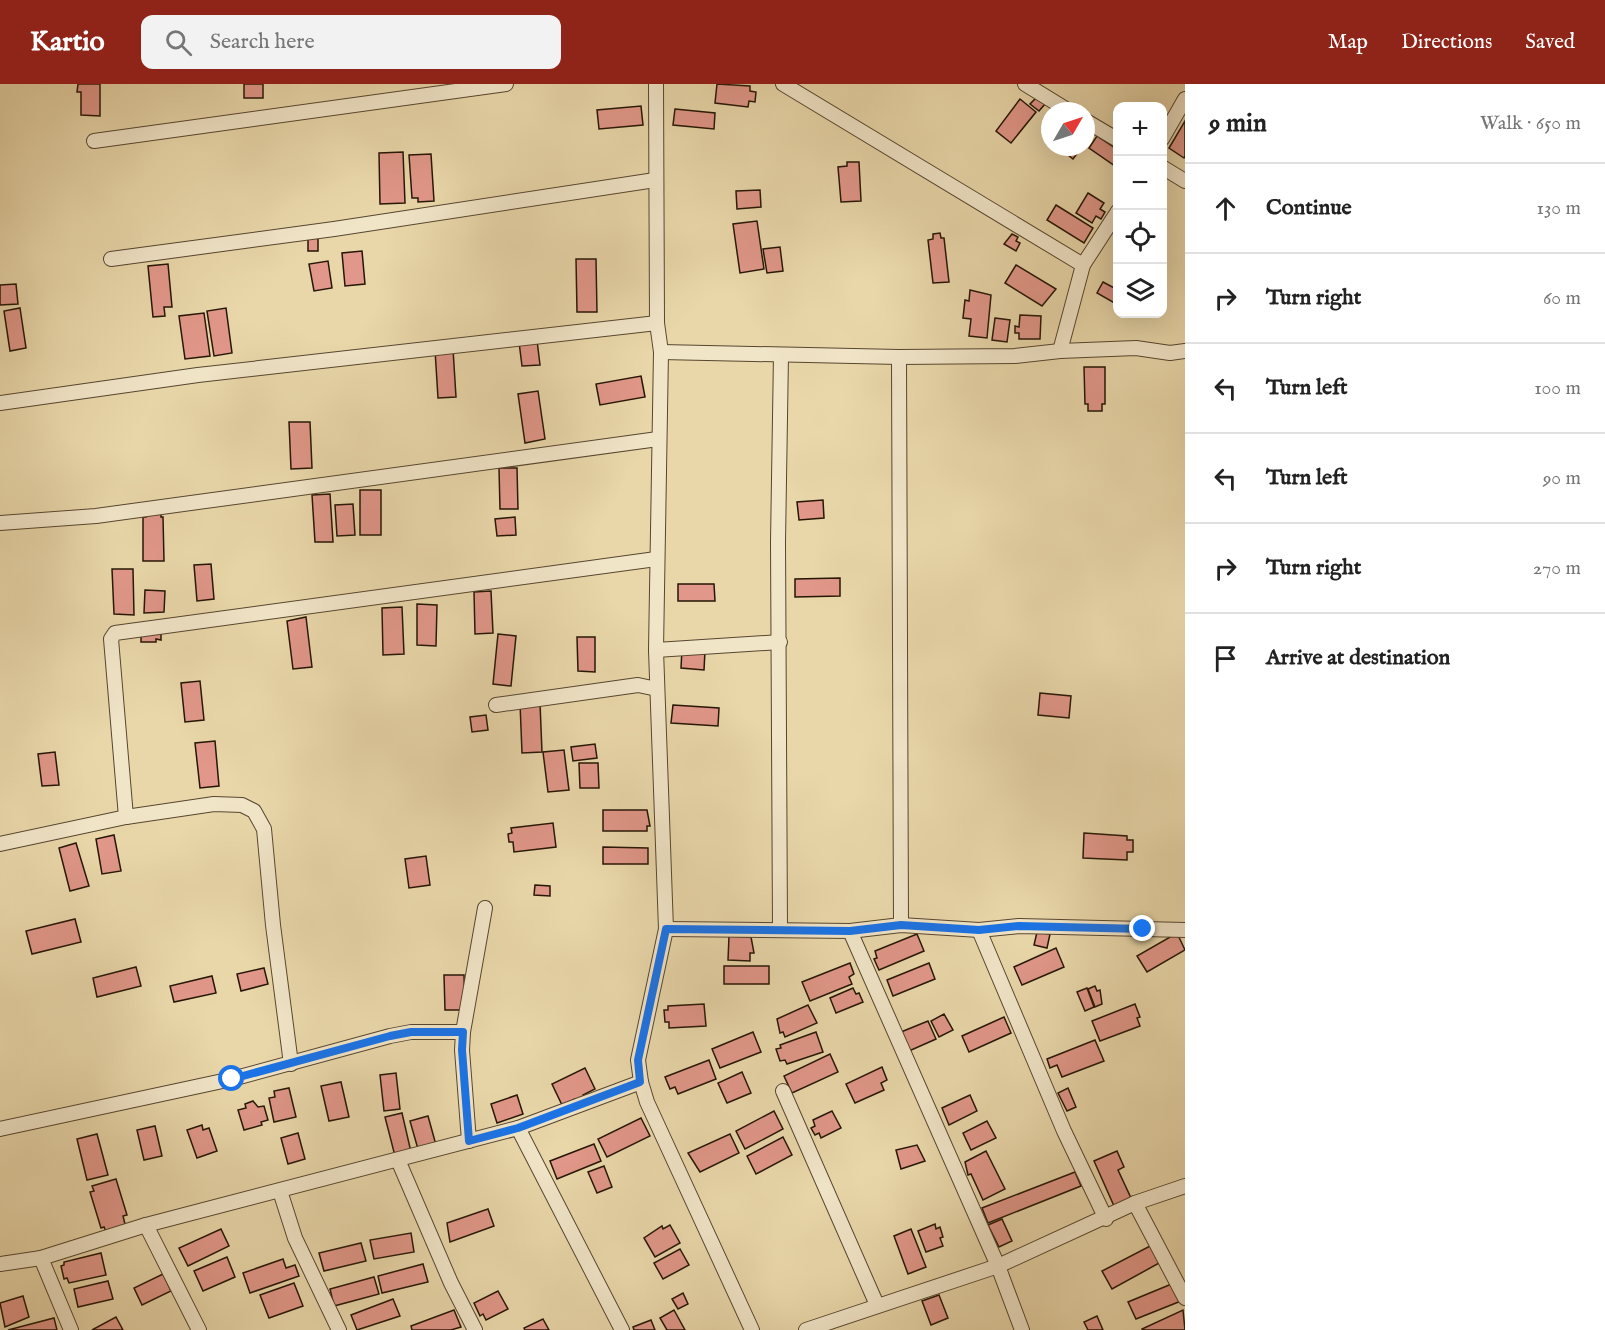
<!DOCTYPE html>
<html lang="en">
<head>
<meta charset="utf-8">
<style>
	:root { --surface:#fff; --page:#f2f2f2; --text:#222; --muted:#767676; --line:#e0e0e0; --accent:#8f2418 }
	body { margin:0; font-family:"IM FELL English",serif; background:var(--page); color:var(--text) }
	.controls { position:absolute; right:18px; top:18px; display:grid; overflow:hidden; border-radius:12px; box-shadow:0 6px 24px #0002 }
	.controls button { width:54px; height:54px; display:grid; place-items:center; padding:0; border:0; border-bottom:2px solid var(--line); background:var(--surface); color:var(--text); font:30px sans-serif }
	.compass { position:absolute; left:1041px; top:18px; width:54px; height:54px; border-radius:50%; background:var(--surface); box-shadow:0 6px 24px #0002; rotate:51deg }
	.stop { position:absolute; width:18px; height:18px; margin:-14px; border:4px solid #1a73e8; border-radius:50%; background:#fff }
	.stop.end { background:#1a73e8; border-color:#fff; box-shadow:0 2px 6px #0008 }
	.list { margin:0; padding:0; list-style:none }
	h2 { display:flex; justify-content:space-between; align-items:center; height:78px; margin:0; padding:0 24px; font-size:26px }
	h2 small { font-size:20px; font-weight:400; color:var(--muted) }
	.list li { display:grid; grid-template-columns:39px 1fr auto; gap:18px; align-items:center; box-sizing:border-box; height:90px; padding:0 24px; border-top:2px solid var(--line) }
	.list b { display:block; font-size:22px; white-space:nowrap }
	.list em { font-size:20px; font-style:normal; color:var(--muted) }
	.icon { flex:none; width:33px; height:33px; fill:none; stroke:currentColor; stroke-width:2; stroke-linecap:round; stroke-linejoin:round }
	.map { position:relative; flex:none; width:1185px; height:1246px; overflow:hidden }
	header { display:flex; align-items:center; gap:36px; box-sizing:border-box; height:84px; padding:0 30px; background:var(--accent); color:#fff }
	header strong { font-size:28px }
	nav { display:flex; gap:33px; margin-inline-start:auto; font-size:21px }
	.search { width:420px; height:54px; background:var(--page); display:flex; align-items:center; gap:15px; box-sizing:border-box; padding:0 21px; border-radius:12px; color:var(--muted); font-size:22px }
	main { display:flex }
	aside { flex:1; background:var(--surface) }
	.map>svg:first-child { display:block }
</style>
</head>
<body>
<header>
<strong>Kartio</strong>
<div class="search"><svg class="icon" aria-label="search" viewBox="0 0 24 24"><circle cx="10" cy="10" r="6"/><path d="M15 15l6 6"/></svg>Search here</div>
<nav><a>Map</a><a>Directions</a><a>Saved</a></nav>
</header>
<main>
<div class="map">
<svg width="1185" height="1246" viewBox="0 0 1185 1246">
	<rect width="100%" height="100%" fill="#e9d7aa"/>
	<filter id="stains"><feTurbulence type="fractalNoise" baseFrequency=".00333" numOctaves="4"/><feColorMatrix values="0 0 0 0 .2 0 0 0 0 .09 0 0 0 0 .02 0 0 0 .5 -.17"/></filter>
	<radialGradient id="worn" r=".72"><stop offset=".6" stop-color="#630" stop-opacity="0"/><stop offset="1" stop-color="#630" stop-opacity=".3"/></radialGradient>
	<g fill="#e19789" stroke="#261606" stroke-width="1.5">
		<polygon points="78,0 100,0 100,32 81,31 81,8 77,8"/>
		<rect x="244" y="0" width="19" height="14"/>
		<polygon points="717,0 750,2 750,7 756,8 755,18 749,17 748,23 715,19"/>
		<polygon points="1037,13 1045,20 1039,27 1030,20"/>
		<polygon points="1020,15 1036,28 1011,59 996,47"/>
		<polygon points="641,22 643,41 599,45 597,26"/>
		<polygon points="675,25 715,29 714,45 673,41"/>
		<polygon points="1185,37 1185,72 1184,74 1169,64"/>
		<polygon points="1097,52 1118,66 1118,84 1089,64"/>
		<polygon points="1058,63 1082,63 1073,75"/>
		<polygon points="403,68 405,119 380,120 379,69"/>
		<polygon points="431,70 434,117 418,118 418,114 412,114 409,71"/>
		<polygon points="847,78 859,78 861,117 841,118 838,83 847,82"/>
		<polygon points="760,106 761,123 737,125 736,107"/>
		<polygon points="1088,109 1104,119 1100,125 1105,128 1101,135 1096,132 1092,139 1076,129"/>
		<polygon points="1056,121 1093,144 1084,159 1047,136"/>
		<polygon points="757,137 764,185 740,189 733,140"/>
		<polygon points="940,149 941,154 944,154 949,198 933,199 928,156 933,155 933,150"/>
		<polygon points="1012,150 1018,153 1016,157 1020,159 1016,167 1004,160"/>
		<rect x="308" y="152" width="10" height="15"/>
		<polygon points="780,163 783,187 767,189 763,165"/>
		<polygon points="362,167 365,200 345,202 342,169"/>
		<polygon points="576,175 596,175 597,228 577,228"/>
		<polygon points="328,177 332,204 314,207 309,180"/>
		<polygon points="168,180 172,223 164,223 165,232 153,233 148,182"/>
		<polygon points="1016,181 1056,205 1042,222 1005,199"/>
		<polygon points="1103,198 1118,206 1118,221 1097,209"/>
		<polygon points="16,200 18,220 0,221 0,201"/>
		<polygon points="970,206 991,211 987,254 969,252 971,235 963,234 965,216 969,217"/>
		<polygon points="20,224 26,264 10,267 4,227"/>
		<polygon points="226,224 232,269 214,272 207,227"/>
		<polygon points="204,229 210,272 185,275 179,232"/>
		<polygon points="1020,231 1041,232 1040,255 1019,255 1019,249 1015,249 1015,242 1019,243"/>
		<polygon points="995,234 1010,236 1007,258 992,256"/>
		<polygon points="537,256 540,281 522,282 519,258"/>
		<polygon points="453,265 456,313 438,314 435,266"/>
		<polygon points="1084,283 1105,283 1105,320 1102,320 1102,327 1088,327 1088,320 1085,320"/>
		<polygon points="641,292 645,313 600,321 596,300"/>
		<polygon points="538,307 545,355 525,359 518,310"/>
		<polygon points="289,338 310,338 312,384 291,385"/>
		<polygon points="499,384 517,384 518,425 500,425"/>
		<rect x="360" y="406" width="21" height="45"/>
		<polygon points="330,410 333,458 315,458 312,411"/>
		<polygon points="823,416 824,434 799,436 797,418"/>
		<polygon points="353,420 355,451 337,452 335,421"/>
		<polygon points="146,426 161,426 161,433 163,433 164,477 143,477 143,433 146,433"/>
		<polygon points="515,433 516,451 497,452 495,435"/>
		<polygon points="211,480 214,515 197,517 194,481"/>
		<polygon points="112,485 133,485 134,531 114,530"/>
		<polygon points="840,494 840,512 795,513 795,495"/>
		<polygon points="678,500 714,500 715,517 678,517"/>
		<polygon points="145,506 165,507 164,528 144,529"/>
		<polygon points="491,507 493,549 475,550 474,508"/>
		<polygon points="417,520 437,521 436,562 417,561"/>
		<polygon points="402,523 404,570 383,571 382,524"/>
		<polygon points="306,533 312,583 293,585 287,537"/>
		<polygon points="141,549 161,549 161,556 156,555 156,558 141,558"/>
		<polygon points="498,550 516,552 511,602 493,600"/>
		<polygon points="577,553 595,553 595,588 578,587"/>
		<polygon points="682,565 705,567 704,586 681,584"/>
		<polygon points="200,597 204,636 185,638 181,599"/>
		<polygon points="1040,609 1071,612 1069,634 1038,631"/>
		<polygon points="520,619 540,619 542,668 522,669"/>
		<polygon points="673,621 719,624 718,642 671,639"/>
		<polygon points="486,631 488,646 472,648 470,633"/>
		<polygon points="215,657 219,702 200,704 195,659"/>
		<polygon points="595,660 597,674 573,677 571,663"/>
		<polygon points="564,666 569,706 548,708 543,668"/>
		<polygon points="55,668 59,701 42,702 38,670"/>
		<polygon points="579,679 598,679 599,704 580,704"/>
		<polygon points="603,726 647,726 650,742 647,742 647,747 603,747"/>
		<polygon points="553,739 556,763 514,768 513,758 509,758 508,750 512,749 511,744"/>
		<polygon points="1084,749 1127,752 1127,756 1133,756 1133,768 1127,768 1127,776 1083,774"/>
		<polygon points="114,751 121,787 102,790 96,755"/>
		<polygon points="76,759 89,802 70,807 59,764"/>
		<polygon points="603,763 648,764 648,780 603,780"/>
		<polygon points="426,772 430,801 409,804 405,775"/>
		<polygon points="535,801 550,802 550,812 534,811"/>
		<polygon points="75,835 81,858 32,870 26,847"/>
		<polygon points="1037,848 1050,850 1047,864 1034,861"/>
		<polygon points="1177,849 1185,866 1147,888 1137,872"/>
		<polygon points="917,850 924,867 879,886 874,875 877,874 875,867"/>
		<polygon points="729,852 751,853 754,869 750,869 750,877 728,876"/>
		<polygon points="1056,864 1064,883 1022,901 1014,883"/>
		<polygon points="850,879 854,890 849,893 852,900 810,917 802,898"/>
		<polygon points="929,879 935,895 893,912 887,896"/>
		<rect x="724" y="882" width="45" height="18"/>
		<polygon points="136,883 141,902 97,913 93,894"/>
		<polygon points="264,884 268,900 241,907 237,890"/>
		<polygon points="444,891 464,891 465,926 445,926"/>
		<polygon points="212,892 216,909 174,918 170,902"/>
		<polygon points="1095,902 1097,907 1100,906 1102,920 1095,923 1088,905"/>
		<polygon points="853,904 856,910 859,909 863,918 836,929 830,914"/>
		<polygon points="1087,904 1094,923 1085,927 1077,908"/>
		<polygon points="704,920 706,942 669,944 669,938 665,938 664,926 668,926 668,922"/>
		<polygon points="1135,920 1140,933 1137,934 1140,942 1100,957 1092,937"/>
		<polygon points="808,921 817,939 785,953 783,948 780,949 777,935"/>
		<polygon points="944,930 953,946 939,953 931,937"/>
		<polygon points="1004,933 1011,949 969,968 962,952"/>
		<polygon points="928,937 936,955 909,967 901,948"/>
		<polygon points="753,948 761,968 720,984 712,965"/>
		<polygon points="816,948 823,968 787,980 785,976 780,977 776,965 781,964 780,961"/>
		<polygon points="1095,956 1104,977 1062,993 1057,981 1050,984 1047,975"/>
		<polygon points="830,970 838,988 792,1009 784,992"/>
		<polygon points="709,976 716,995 678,1010 675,1003 670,1005 665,993"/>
		<polygon points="882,983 887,996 881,999 884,1006 855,1019 846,1000"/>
		<polygon points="585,984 595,1005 583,1011 585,1014 577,1018 575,1015 562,1021 552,1000"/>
		<polygon points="742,988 751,1009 727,1019 718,999"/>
		<polygon points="396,989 400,1025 384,1027 380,991"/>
		<polygon points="341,998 349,1033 329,1037 321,1002"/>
		<polygon points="289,1004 296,1033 274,1038 269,1014 275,1013 274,1007"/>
		<polygon points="1068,1004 1076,1023 1067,1027 1058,1009"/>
		<polygon points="517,1011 523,1030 497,1039 491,1020"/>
		<polygon points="970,1011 977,1027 949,1041 942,1024"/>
		<polygon points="253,1017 258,1023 264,1022 268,1036 261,1038 262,1041 244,1046 238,1026 246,1024 245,1020"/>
		<polygon points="774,1027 783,1045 745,1065 736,1047"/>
		<polygon points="832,1027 841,1044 821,1054 819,1049 815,1051 811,1044 815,1042 813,1036"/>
		<polygon points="402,1029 411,1068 395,1072 385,1033"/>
		<polygon points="428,1032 436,1061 418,1065 410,1037"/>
		<polygon points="641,1034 650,1052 607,1073 598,1055"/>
		<polygon points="987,1037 996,1054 971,1066 963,1049"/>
		<polygon points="202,1041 203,1046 209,1044 217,1067 197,1074 187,1046"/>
		<polygon points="155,1042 162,1072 144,1076 137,1046"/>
		<polygon points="298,1049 305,1075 288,1080 281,1054"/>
		<polygon points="97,1050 108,1091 87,1096 77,1055"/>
		<polygon points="730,1050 739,1069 700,1088 688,1069"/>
		<polygon points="783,1053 792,1071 756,1090 747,1072"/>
		<polygon points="594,1060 601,1077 557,1095 550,1077"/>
		<polygon points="917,1061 925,1077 901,1085 896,1066"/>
		<polygon points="986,1067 1005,1105 983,1116 971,1090 968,1091 965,1078"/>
		<polygon points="1117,1067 1124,1083 1118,1086 1131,1114 1114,1122 1094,1077"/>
		<polygon points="604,1082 612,1103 597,1109 588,1088"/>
		<polygon points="1075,1088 1081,1102 988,1139 982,1124"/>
		<polygon points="116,1095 127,1131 123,1132 126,1144 107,1150 104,1143 101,1144 90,1108 94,1107 92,1102"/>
		<polygon points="488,1125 494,1142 450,1158 447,1139"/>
		<polygon points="1002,1135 1012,1157 999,1163 988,1141"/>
		<polygon points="935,1140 936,1145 940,1143 943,1153 940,1154 943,1162 926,1168 918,1147"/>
		<polygon points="670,1141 680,1159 655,1173 644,1154 662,1142 663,1145"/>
		<polygon points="221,1145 229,1162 188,1182 179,1164"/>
		<polygon points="911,1145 926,1183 908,1190 894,1152"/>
		<polygon points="411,1149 414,1168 374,1175 370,1156"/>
		<polygon points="361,1159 366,1177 324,1187 319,1169"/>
		<polygon points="1152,1161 1161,1178 1112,1205 1102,1187"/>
		<polygon points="680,1165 689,1181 663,1195 654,1179"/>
		<polygon points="101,1169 106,1191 69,1199 67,1194 64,1195 61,1182 64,1181 64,1178"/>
		<polygon points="227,1173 235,1193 203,1207 194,1187"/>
		<polygon points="283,1175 286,1184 295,1181 299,1192 250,1209 243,1189"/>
		<polygon points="423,1180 428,1198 382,1209 378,1192"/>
		<polygon points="163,1190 171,1207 142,1221 134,1204"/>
		<polygon points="374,1193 379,1210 334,1222 330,1205"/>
		<polygon points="108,1197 113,1215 78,1223 74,1205"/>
		<polygon points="294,1199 303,1222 269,1234 260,1211"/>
		<polygon points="1174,1199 1181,1217 1136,1235 1128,1218"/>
		<polygon points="498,1207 508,1225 486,1236 483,1230 480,1232 474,1219"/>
		<polygon points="683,1209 688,1220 678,1225 672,1215"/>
		<polygon points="939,1211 948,1234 931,1241 922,1217"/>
		<polygon points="23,1212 29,1233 5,1243 0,1219"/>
		<polygon points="393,1215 400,1232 357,1246 351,1231"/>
		<polygon points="454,1226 461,1243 451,1246 412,1246 411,1242"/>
		<polygon points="674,1226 685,1246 667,1246 660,1234"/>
		<polygon points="1183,1226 1185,1246 1142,1246 1142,1245"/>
		<polygon points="1097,1232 1103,1246 1088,1246 1084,1238"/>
		<polygon points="116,1233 123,1246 92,1246"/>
		<polygon points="54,1234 57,1246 8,1246"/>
		<polygon points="543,1235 549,1246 525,1246 524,1244"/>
		<polygon points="651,1236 655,1246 634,1246 633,1243"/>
	</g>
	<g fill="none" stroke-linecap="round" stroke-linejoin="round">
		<g stroke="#57462f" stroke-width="16">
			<g id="street">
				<polyline points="656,0 657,239 661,268 656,566 666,845 638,976 641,998 647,1018 752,1246"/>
				<polyline points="783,0 1083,181"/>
				<polyline points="1025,0 1069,27"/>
				<polyline points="1086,37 1118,56"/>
				<polyline points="1162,55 1185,15"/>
				<polyline points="94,57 506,0"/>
				<polyline points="1162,83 1185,97"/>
				<polyline points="111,175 334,145 655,96"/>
				<polyline points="1060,267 1083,181 1118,127"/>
				<polyline points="661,268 899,273 1015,272 1060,267 1136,264 1170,269 1185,267"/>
				<polyline points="899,273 901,841"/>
				<polyline points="0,319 198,291 657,239"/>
				<polyline points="0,439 96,432 658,355"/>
				<polyline points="656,566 780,558"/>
				<polyline points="496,621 638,601 657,605"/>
				<polyline points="126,733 111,555 115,549 656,475"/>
				<polyline points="0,760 126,733 214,720 242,721 254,727 264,745 273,841 291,980"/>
				<polyline points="666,845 850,847 901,841 979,846 1019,842 1185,846"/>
				<polyline points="780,845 778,458 781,271"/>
				<polyline points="979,846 1064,1047 1106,1135"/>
				<polyline points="850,847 998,1182 1022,1246"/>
				<polyline points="463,948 485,824"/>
				<polyline points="783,1007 877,1221"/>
				<polyline points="518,1044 622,1246"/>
				<polyline points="0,1045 232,995 390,952 411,948 463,948 462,966 469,1057"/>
				<polyline points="398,1076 451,1199 475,1246"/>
				<polyline points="280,1107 295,1154 339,1246"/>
				<polyline points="1135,1119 1185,1102"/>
				<polyline points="146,1141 199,1246"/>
				<polyline points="41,1174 71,1246"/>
				<polyline points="0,1180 41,1174 146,1141 518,1044 641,998"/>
				<polyline points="806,1246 998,1182 1135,1119 1185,1214"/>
			</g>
		</g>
		<use href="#street" stroke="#f1e5c8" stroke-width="14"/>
	</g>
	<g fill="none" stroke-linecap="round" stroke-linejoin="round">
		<polyline stroke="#1a73e8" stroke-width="8" points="232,995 390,952 411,948 463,948 462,966 469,1057 518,1044 640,998 638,976 666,845 850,847 901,841 979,846 1019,842 1143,845"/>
	</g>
	<rect width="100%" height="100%" filter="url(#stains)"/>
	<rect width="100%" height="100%" fill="url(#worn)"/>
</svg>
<div class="controls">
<button>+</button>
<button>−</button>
<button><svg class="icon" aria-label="locate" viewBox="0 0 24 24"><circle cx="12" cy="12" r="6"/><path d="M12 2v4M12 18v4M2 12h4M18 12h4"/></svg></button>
<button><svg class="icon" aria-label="layers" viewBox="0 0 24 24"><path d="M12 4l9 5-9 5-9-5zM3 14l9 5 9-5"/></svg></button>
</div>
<svg class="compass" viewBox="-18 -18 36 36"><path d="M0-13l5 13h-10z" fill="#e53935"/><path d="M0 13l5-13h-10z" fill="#767676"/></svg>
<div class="stop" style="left:232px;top:995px"></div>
<div class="stop end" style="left:1143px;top:845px"></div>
</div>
<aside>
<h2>9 min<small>Walk · 650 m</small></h2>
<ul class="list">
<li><svg class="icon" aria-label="ahead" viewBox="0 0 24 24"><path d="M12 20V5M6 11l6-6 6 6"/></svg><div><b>Continue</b></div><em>130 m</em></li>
<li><svg class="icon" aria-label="right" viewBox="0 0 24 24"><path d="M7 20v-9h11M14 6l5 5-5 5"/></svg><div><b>Turn right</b></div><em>60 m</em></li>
<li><svg class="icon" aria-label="left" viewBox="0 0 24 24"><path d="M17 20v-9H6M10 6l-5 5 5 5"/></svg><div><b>Turn left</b></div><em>100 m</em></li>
<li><svg class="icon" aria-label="left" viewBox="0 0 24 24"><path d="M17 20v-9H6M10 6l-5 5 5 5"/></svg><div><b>Turn left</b></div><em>90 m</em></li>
<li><svg class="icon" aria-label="right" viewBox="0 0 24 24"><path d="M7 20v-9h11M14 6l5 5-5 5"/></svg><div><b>Turn right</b></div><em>270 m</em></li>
<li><svg class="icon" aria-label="arrive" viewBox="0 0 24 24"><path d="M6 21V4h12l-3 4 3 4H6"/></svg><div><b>Arrive at destination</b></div></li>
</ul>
</aside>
</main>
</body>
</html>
